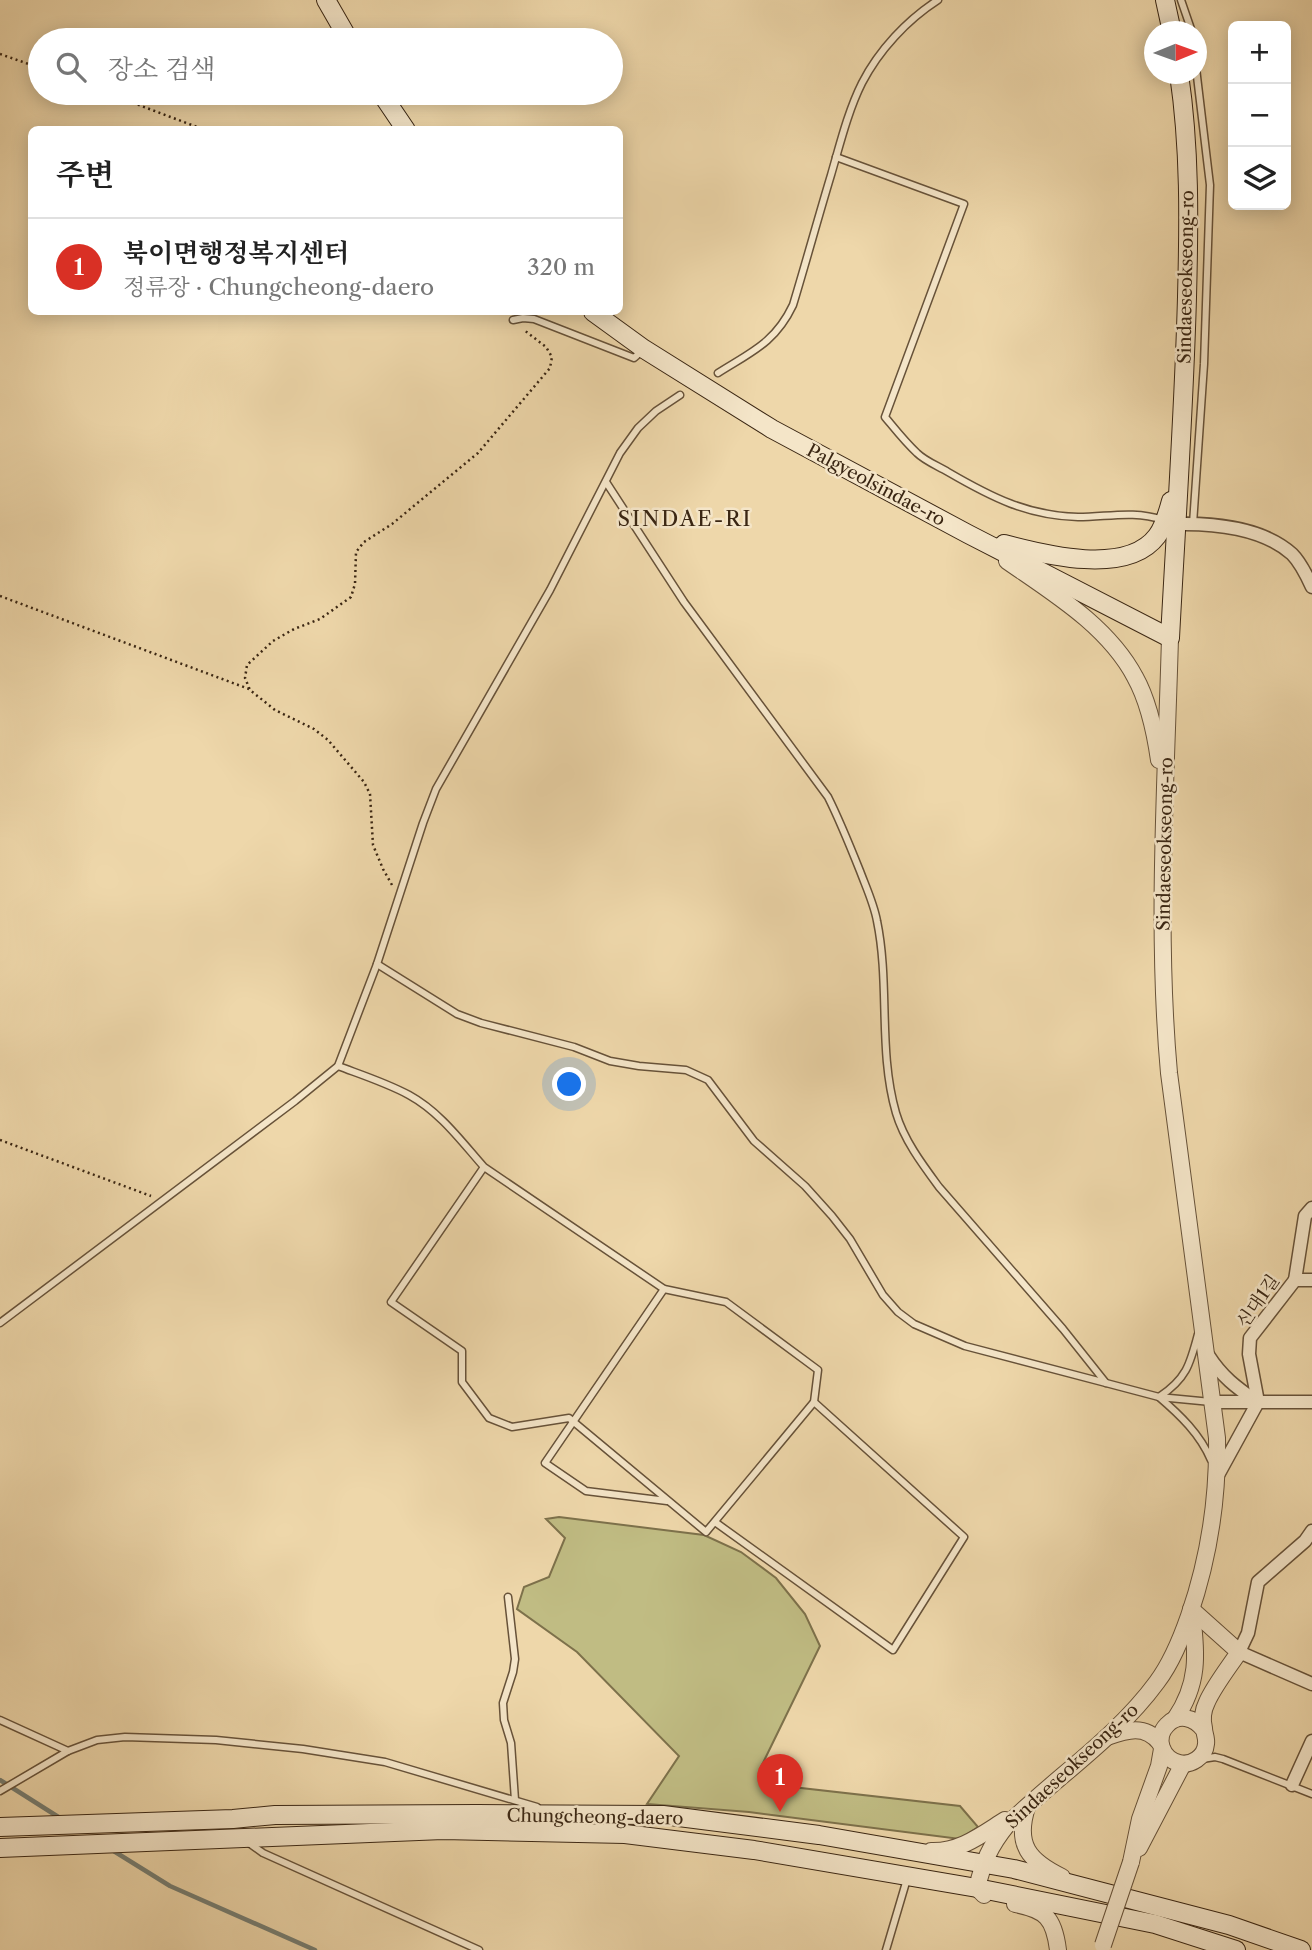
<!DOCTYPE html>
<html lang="ko">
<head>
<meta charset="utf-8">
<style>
	:root { --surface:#fff; --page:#f6f6f6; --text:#222; --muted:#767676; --line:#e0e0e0; --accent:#d93025 }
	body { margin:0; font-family:"Libre Caslon Text","Noto Serif KR",serif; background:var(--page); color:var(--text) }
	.controls { position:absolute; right:21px; top:21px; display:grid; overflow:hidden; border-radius:10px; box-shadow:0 4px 18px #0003 }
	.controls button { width:63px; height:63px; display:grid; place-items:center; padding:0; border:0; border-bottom:2px solid var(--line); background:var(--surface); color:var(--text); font:35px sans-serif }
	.compass { position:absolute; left:1144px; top:21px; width:63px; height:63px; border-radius:50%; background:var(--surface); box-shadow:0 4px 18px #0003; rotate:89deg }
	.you { position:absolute; left:570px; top:1085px; width:24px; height:24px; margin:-18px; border:5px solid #fff; border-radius:50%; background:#1a73e8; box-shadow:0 0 0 10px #1a73e833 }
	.badge { display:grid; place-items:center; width:46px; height:46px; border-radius:50%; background:var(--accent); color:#fff; font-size:23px; font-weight:700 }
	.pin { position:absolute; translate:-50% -58px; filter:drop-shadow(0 2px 4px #0008) }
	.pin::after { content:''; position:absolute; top:37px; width:24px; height:21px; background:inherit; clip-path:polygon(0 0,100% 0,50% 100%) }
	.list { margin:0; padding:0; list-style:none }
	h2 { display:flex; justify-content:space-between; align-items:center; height:91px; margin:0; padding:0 28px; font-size:30px }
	h2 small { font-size:23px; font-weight:400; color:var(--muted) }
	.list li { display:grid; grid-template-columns:46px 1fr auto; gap:21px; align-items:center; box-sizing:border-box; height:98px; padding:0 28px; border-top:2px solid var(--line) }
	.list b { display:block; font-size:26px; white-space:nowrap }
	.list p { margin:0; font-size:23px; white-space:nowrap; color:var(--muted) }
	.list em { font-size:23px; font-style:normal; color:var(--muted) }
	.icon { flex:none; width:38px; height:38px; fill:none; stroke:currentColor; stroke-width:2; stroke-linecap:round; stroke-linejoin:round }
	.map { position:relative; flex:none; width:1312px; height:1950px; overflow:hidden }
	.search { position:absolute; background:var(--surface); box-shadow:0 4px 18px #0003; left:28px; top:28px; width:595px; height:77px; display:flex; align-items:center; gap:18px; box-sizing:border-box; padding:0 24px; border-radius:38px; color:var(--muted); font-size:26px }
	.panel { position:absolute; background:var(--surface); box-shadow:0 4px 18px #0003; left:28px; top:126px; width:595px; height:189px; border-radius:10px }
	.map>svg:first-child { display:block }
</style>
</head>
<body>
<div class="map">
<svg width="1312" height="1950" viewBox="0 0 1312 1950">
	<rect width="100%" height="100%" fill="#eed7aa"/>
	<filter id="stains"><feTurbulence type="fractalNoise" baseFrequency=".00286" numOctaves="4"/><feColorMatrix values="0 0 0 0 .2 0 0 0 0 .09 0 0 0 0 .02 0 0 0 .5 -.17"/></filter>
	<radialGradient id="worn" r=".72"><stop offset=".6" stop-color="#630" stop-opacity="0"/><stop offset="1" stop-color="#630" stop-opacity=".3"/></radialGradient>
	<polygon fill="#c0bc83" stroke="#7d714b" stroke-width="2" points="559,1517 704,1535 741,1552 776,1578 805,1614 820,1646 760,1769 766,1784 960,1806 978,1827 960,1839 749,1812 647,1804 679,1756 577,1652 517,1609 524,1587 549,1577 565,1538 546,1519"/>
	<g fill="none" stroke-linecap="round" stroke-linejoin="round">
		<g stroke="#757d72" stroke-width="4.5">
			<polyline points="0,1780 60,1818"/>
			<polyline points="112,1850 170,1886 315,1950"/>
		</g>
		<g stroke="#675239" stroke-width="9">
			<g id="service">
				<polyline points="1181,0 1192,32"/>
				<path d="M836,157L964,204L885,417C895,429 905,442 917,453C925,461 938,466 948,472C991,497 1028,516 1078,517C1108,517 1133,510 1163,520"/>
				<polyline points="513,320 523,318 534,319 634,358 643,350"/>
				<path d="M718,373C751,352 775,343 793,305C806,262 818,218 831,175C840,144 848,111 862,83C879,50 907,20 938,0"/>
				<path d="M606,482L684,602L828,797C840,821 850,846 860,871C866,887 874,904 877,921C890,984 878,1051 896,1113C904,1140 922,1164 939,1187L1063,1329L1106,1383"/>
				<polyline points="1193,524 1204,364 1210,185 1196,68"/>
				<polyline points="377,964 457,1014 481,1023 574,1047 610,1061 639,1066 686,1070 708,1080 754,1141 805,1186 832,1216 850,1239 883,1295 898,1312 914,1324 965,1346 1106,1383 1159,1397 1211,1402"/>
				<path d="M338,1066C362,1075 387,1083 409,1095C440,1112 461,1141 484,1167L391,1302L462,1351V1382L489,1418L512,1427L569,1418L706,1532L814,1402L818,1370L726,1302L664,1289L484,1167"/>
				<polyline points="664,1289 545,1463 586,1491 667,1501"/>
				<polyline points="0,1323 295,1101 338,1066 377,964 423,823 436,789 550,590 620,453 638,428 656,411 680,395"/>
				<path d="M1198,1334C1190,1365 1186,1379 1159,1397C1180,1415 1200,1434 1211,1460"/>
				<polyline points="715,1522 893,1650 964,1537 814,1402"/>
				<polyline points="508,1597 515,1659 513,1672 503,1703 504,1720 511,1743 515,1800"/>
				<polyline points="0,1720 68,1751 0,1791"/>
				<polyline points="68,1751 97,1740 125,1737 216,1740 303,1749 385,1762 537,1807"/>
				<polyline points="1202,1759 1215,1757 1223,1759 1312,1794"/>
				<polyline points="249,1843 263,1853 479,1950"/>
				<polyline points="886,1950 907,1879"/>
			</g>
		</g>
		<g stroke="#675239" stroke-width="15">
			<g id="minor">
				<path d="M1176,524C1214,523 1263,528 1292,554C1301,563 1307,576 1312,587"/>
				<polyline points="1295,1280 1305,1216 1312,1208"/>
				<path d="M1208,1355C1222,1377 1236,1387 1257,1402"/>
				<polyline points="1213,1402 1312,1402"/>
				<polyline points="1258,1402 1249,1354 1250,1338 1295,1280 1312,1280"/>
				<polyline points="1218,1475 1258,1402"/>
				<polyline points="1312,1531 1305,1541 1258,1582 1248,1633 1239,1652 1312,1684"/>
				<polyline points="1292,1785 1312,1741"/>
			</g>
		</g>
		<g stroke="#675239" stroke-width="18">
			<g id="tertiary">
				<path d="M1007,561C1053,593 1108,626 1135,677C1149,702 1155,732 1159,760"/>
				<path d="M1191,1609L1239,1652C1229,1667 1214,1686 1207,1702C1203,1710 1202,1720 1204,1728C1204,1734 1207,1738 1206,1744C1205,1757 1191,1766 1179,1763C1162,1759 1154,1738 1167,1725C1178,1713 1194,1717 1204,1730"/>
				<path d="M1175,1719C1199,1684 1197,1654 1192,1615"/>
				<path d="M1107,1737C1127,1730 1145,1724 1160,1743"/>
				<path d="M1027,1807C1015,1845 1029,1861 1062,1877"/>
				<polyline points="1139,1848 1183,1764"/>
				<path d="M931,1851C960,1852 981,1835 1005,1820"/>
				<polyline points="1131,1862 1140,1819 1159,1766 1162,1749"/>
				<path d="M984,1895L977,1888C983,1862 990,1846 1007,1825C1056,1777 1116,1738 1157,1682C1172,1662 1181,1639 1189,1616C1209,1558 1218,1500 1217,1438L1169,1073C1156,929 1166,783 1170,638"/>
				<path d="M1015,1904C1046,1910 1054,1918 1058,1950"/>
			</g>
		</g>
		<g stroke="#3a2613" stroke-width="20">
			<g id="secondary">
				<polyline points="326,0 349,40"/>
				<polyline points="1165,0 1172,32"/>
				<polyline points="381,93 406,130"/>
				<path d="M593,312L644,349L772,429L968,534L1170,638C1176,524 1184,410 1187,297C1189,222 1190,148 1179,74"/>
				<path d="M1004,544C1045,555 1127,576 1157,536C1164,527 1168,512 1171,501"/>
				<polyline points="0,1827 233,1819 275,1815 477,1814 663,1815 819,1835 1014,1869 1229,1925 1301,1950"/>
				<polyline points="0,1848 443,1830 625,1834 754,1850 977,1888 1155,1924 1236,1950"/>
			</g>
		</g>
		<g stroke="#3a2613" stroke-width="2.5" stroke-dasharray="2 3.5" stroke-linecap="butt">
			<polyline points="0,54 40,68"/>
			<polyline points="107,93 205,130"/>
			<polyline points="0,596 249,689"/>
			<polyline points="392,885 383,869 373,845 370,794 364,782 328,740 314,729 275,710 250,690 245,678 247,665 273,641 294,629 320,619 351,597 355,584 356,552 364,542 392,524 478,453 550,368 552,357 546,347 524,330"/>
			<polyline points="0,1140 151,1196"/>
		</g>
		<use href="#service" stroke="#f4e5c8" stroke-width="6"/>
		<use href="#minor" stroke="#f4e5c8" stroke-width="12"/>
		<use href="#tertiary" stroke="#f4e5c8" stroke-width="16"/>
		<use href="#secondary" stroke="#f4e5c8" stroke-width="18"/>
		<g stroke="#675239" stroke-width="18" stroke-linecap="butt">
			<polyline id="tertiary-bridge" points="1103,1945 1131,1862"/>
		</g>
		<use href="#tertiary-bridge" stroke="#f4e5c8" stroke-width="16"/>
	</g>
	<g text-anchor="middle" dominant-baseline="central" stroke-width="5" stroke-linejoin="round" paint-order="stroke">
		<g font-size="18" fill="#3a2613" stroke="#f4e5c8">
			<text transform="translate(1186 277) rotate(-89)">Sindaeseokseong-ro</text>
			<text transform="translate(876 485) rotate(28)">Palgyeolsindae-ro</text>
			<text transform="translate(1165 844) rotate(-89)">Sindaeseokseong-ro</text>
			<text transform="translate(1258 1301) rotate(-55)">신대1길</text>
			<text transform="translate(1072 1766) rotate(-43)">Sindaeseokseong-ro</text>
			<text transform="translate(595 1817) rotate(1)">Chungcheong-daero</text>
		</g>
		<g font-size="21" letter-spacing="2" fill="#3a2613" stroke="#f4e5c8">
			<text x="685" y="518">SINDAE-RI</text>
		</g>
	</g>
	<rect width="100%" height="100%" filter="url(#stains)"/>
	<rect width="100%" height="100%" fill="url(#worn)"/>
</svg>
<div class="controls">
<button>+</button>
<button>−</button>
<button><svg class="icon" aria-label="layers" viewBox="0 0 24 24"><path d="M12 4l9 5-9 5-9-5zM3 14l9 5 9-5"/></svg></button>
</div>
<svg class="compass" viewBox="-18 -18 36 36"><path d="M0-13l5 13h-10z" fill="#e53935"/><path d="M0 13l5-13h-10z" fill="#767676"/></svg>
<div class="you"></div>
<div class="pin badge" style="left:780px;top:1812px">1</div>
<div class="search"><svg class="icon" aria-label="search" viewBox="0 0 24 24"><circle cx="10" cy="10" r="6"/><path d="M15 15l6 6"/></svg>장소 검색</div>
<section class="panel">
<h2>주변<small></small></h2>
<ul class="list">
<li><span class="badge">1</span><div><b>북이면행정복지센터</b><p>정류장 · Chungcheong-daero</p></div><em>320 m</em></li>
</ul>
</section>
</div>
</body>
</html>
